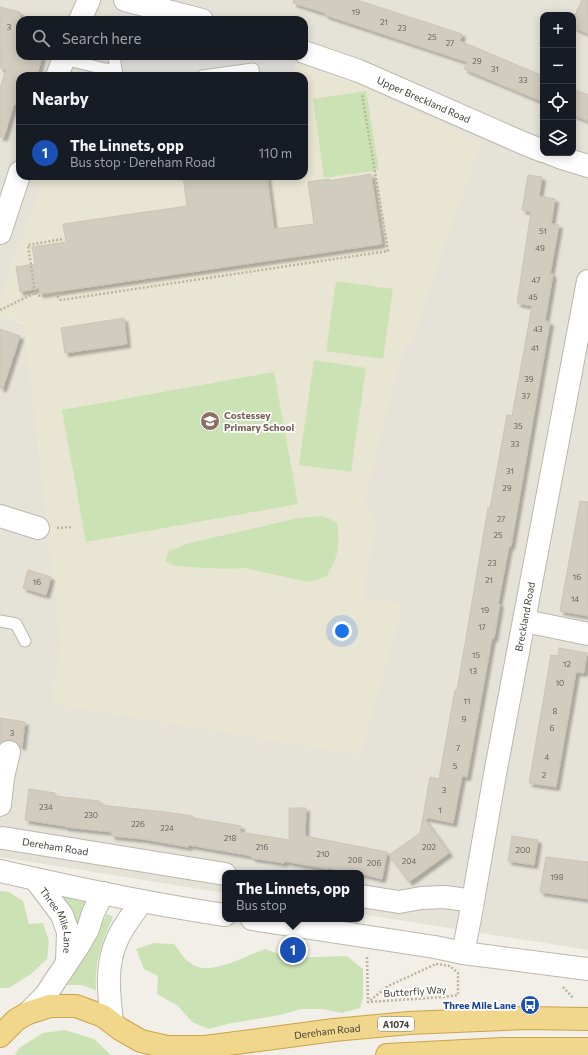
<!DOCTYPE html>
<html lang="en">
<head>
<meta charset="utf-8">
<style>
	:root { --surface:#171b24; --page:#242831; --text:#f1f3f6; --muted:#9ea1a6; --line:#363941; --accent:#1a73e8 }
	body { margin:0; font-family:Commissioner,sans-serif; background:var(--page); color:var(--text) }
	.controls { position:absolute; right:12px; top:12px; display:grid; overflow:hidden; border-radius:8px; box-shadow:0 2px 10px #0003 }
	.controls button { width:36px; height:36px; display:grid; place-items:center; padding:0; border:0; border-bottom:1px solid var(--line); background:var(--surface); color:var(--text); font:20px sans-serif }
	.you { position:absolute; left:342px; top:631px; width:14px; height:14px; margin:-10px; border:3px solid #fff; border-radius:50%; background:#1a73e8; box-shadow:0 0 0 6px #1a73e833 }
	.badge { display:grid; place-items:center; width:26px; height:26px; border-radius:50%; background:var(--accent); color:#fff; font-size:13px; font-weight:700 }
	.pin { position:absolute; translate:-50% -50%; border:2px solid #fff; box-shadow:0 1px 4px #0006 }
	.popup { position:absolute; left:222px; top:870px; width:142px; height:52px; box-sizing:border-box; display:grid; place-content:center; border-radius:8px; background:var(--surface); filter:drop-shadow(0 1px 3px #0005); font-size:13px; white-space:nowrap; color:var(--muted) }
	.popup b { font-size:15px; color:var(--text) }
	.popup::after { content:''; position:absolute; left:50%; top:100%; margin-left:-8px; border:8px solid transparent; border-top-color:var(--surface) }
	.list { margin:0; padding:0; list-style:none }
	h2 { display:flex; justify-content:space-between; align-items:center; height:52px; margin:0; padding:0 16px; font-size:17px }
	h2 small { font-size:13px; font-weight:400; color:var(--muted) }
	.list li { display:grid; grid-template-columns:26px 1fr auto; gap:12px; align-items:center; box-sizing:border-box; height:56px; padding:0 16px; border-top:1px solid var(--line) }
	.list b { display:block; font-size:15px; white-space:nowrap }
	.list p { margin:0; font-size:13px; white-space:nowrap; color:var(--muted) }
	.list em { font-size:13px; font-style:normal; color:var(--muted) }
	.icon { flex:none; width:22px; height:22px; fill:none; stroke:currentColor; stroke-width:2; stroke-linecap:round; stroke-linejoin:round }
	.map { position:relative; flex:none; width:588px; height:1055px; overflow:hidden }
	.search { position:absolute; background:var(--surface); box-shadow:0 2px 10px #0003; left:16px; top:16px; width:292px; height:44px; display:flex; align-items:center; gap:10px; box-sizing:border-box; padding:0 14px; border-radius:12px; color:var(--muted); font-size:15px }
	.panel { position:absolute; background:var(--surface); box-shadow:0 2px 10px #0003; left:16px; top:72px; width:292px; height:108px; border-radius:12px }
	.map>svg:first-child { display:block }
</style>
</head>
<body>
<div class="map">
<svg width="588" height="1055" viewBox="0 0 588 1055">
	<defs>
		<filter id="shadow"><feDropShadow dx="3.5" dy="3.5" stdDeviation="1" flood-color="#0004"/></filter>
	</defs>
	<rect width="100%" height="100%" fill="#f2efe8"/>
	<path fill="#e5e2d7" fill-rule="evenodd" d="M0,0H588V950L361,914V873H225V893L0,857V316L24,324L25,326L61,643L52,704L402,605L361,598L376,525L364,499L405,341H412L480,142L349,81L271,56H304V20H149L103,18L101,20H20V56H87L80,76H20V176H45L0,302ZM543,15H573V153H543Z"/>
	<polygon fill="#e9e5d3" points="87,56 271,56 349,81 480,142 412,342 405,342 364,499 376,525 361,598 403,605 361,755 52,704 61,643 25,326 24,323 0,316 0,302 45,176 304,176 304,76 80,76"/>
	<g fill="#cbe2b5">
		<polygon points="366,91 379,170 324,178 313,99"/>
		<polygon points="336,281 393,289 383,359 326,351"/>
		<polygon points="314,360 366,368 351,472 299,465"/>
		<polygon points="274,372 298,504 86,542 62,410"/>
		<path d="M322,516L337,522C340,548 339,555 326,577L308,582L245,568L225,569L190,567L175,566L165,561L168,552L186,544L298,518Z"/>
		<polygon points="0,891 9,892 23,901 29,924 43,923 49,941 47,959 31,974 9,988 0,988"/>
		<polygon points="62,896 86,902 76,931"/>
		<path d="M107,914L113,917C101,944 95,960 96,990L81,985H67Z"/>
		<path d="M154,943L174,944C180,952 186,962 196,966C212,975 248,955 265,949L290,958L347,956L363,969V997L360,1008L342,1013L322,1009H301L280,1015L227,1024L209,1029L192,1022L178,1006L157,994L158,976L144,969L136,949Z"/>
		<polygon points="65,1030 94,1039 111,1055 15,1055 19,1048 43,1033"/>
	</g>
	<g fill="#e1dfdc">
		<polygon points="116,12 151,12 153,20 101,20 109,15"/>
		<polygon points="87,56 261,56 266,60 293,57 296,76 80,76"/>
	</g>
	<g fill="#d2ccbf" stroke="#ccc4b3" filter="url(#shadow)">
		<polygon points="294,0 357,0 462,34 460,41 543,76 543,102 464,69 467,62 325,15 325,13 293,3"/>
		<polygon points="582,0 588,0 588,34 573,27 573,19"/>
		<polygon points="0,7 20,12 20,56 42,56 37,76 20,76 20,106 14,104 4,137 0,137 0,89 6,70 0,68"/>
		<polygon points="573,89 588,95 588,121 573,115"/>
		<polygon points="371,174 382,244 40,294 39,288 20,292 16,267 35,264 32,247 66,242 63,224 187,206 183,176 267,176 274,229 314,224 308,182 329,179 329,181"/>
		<polygon points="528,175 542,177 539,196 555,199 551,224 559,225 550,274 553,274 545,321 550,322 511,546 509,546 498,604 500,604 494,638 492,638 467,777 462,776 453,823 423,817 430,777 439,779 455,690 457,691 488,508 490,508 507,415 512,416 532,306 517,303 531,212 522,210"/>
		<polygon points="124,318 127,344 65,353 61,328"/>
		<polygon points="0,329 20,336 3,388 0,388"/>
		<polygon points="580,501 588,502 588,616 560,611"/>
		<polygon points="28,570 51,577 46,595 23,588"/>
		<polygon points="559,648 587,653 584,673 576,672 556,787 529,783 551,655 558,656"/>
		<polygon points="0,718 25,722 22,747 12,740 5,740 0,743"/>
		<polygon points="29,789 55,793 54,796 100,801 100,805 165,812 193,816 193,818 241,826 240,832 289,840 289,808 306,808 305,836 387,852 382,879 361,874 361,873 354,873 328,868 328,869 284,861 284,863 252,858 252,856 189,845 188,847 143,839 112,836 112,832 65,827 65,826 25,820"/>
		<polygon points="423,817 449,853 409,882 389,855 420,833"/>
		<polygon points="512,836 538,840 534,865 508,861"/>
		<polygon points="546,857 588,862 588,899 540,892"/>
	</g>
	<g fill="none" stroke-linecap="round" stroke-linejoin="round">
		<g stroke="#bcb7ab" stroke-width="13">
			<g id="service">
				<polyline points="114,56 117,76"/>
				<polyline points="64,59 105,69 116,70"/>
				<polyline points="202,76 253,69 254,76"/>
				<polyline points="0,621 16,624 25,641"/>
			</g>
		</g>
		<g stroke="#bcb7ab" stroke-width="24">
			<g id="minor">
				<polyline points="125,0 202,20"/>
				<polyline points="80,20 89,0"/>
				<path id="s1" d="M304,52L359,71L523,143L543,151"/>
				<polyline points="57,76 65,56"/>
				<polyline points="549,153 562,158 588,166"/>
				<polyline points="0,233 20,172"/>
				<polyline points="0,516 38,528"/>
				<polyline points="525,621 588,634"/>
				<polyline points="0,805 3,777 9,752"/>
				<path id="s2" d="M3,838L225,874"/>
				<path d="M0,871C74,888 149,904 225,915"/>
				<path id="s3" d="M35,879L62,915L68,932L67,962"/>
				<polyline points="361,896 399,902 421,898 445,897 473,901"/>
				<polyline points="252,919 435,947 463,953 588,969"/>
				<path id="s4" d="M463,953L470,918L495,774L588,281"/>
				<polyline points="28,1013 45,996 79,945 88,929 93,913 103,893"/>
				<path d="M112,1022C109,995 105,966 117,940C123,926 133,914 142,901"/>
			</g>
		</g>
		<g stroke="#cba348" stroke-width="24">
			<g id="trunk">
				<path id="s5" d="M0,1036L16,1020L28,1013L50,1006H76L103,1016L120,1029L141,1041L167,1047H205L334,1030L409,1023L525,1018L588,1019"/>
				<polyline points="387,1055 503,1049 588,1049"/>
			</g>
		</g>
		<g stroke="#bcb49e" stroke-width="2.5" stroke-dasharray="2 2" stroke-linecap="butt">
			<polyline points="35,293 40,296 55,294 61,300 388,251 362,94"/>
			<polyline points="55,294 68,293"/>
			<polyline points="0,310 35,293 28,245 63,239"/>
			<polyline points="57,528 73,527"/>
			<polyline points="367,957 368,1002"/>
			<polygon points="436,964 450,966 458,973 458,995 444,997 368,1002 388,986"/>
			<polyline points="563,987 573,998"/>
		</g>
		<use href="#service" stroke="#fff" stroke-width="11"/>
		<use href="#minor" stroke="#fff" stroke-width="22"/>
		<use href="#trunk" stroke="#f0d78c" stroke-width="22"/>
	</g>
	<defs>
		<g id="school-disc" transform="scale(1)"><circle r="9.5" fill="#8d6e63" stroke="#fff"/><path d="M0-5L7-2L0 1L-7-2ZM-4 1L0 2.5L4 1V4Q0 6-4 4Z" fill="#fff"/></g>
		<g id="bus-disc" transform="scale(1)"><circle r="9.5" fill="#1a4fb4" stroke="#fff"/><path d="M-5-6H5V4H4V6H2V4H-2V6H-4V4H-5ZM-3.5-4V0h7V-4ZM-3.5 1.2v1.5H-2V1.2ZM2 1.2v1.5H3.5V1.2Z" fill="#fff"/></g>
	</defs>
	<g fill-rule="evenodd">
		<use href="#school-disc" x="210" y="421"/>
		<use href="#bus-disc" x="530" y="1005"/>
	</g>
	<g text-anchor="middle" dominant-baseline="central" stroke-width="3.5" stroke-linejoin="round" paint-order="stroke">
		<g font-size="8" fill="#686359">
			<text x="356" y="12">19</text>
			<text x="384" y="22">21</text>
			<text x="9" y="27">3</text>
			<text x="402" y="28">23</text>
			<text x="432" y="37">25</text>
			<text x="450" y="43">27</text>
			<text x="477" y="61">29</text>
			<text x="495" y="69">31</text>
			<text x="523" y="80">33</text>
			<text x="543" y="231">51</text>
			<text x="540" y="248">49</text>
			<text x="536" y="280">47</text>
			<text x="533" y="297">45</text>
			<text x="538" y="329">43</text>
			<text x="535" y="348">41</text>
			<text x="529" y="379">39</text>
			<text x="526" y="396">37</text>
			<text x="518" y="426">35</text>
			<text x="515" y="444">33</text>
			<text x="510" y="471">31</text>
			<text x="507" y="488">29</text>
			<text x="501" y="519">27</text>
			<text x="498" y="535">25</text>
			<text x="492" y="563">23</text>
			<text x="577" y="577">16</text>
			<text x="489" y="580">21</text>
			<text x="37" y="582">16</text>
			<text x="575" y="599">14</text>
			<text x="485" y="610">19</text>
			<text x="482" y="627">17</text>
			<text x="476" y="655">15</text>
			<text x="567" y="664">12</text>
			<text x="473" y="671">13</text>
			<text x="560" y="683">10</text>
			<text x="467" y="701">11</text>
			<text x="555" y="711">8</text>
			<text x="464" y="719">9</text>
			<text x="552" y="728">6</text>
			<text x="12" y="733">3</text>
			<text x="458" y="748">7</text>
			<text x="547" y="757">4</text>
			<text x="455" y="766">5</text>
			<text x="544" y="775">2</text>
			<text x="444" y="790">3</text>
			<text x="46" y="807">234</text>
			<text x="440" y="810">1</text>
			<text x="91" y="815">230</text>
			<text x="138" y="824">226</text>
			<text x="167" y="828">224</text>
			<text x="230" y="838">218</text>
			<text x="262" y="847">216</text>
			<text x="429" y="847">202</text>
			<text x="523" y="850">200</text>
			<text x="323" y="854">210</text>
			<text x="355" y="860">208</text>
			<text x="409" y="861">204</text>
			<text x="374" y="863">206</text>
			<text x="557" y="877">198</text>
		</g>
		<rect fill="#fff" stroke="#7c7973" stroke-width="1" x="378" y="1017" width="36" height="14" rx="3"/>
		<g font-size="9" font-weight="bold" fill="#444037">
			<text x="396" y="1024">A1074</text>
		</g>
		<g font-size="10" fill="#444037" stroke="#fff">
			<text stroke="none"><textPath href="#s1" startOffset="129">Upper Breckland Road</textPath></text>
			<text stroke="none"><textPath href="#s4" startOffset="342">Breckland Road</textPath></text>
			<text stroke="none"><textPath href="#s2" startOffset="53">Dereham Road</textPath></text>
			<text stroke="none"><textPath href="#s3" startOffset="48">Three Mile Lane</textPath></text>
			<text transform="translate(415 991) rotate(-4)">Butterfly Way</text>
			<text stroke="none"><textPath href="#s5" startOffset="348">Dereham Road</textPath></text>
		</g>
		<g font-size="10" font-weight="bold" fill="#785e54" stroke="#fff" text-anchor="start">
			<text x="224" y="415">Costessey<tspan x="224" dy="12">Primary School</tspan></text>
		</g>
		<g font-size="10" font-weight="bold" fill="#164399" stroke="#fff" text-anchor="end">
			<text x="516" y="1005">Three Mile Lane</text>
		</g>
	</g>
</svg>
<div class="controls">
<button>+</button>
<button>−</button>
<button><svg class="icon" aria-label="locate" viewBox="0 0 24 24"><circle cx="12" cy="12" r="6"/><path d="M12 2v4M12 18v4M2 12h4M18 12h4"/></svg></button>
<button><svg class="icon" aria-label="layers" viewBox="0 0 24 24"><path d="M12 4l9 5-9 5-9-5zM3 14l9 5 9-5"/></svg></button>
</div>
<div class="you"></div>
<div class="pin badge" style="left:293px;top:950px;background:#1a4fb4">1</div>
<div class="popup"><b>The Linnets, opp</b>Bus stop</div>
<div class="search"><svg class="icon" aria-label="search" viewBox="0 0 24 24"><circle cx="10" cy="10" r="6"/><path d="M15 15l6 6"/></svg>Search here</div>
<section class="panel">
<h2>Nearby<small></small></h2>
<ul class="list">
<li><span class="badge" style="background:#1a4fb4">1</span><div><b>The Linnets, opp</b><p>Bus stop · Dereham Road</p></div><em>110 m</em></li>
</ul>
</section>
</div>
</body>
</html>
